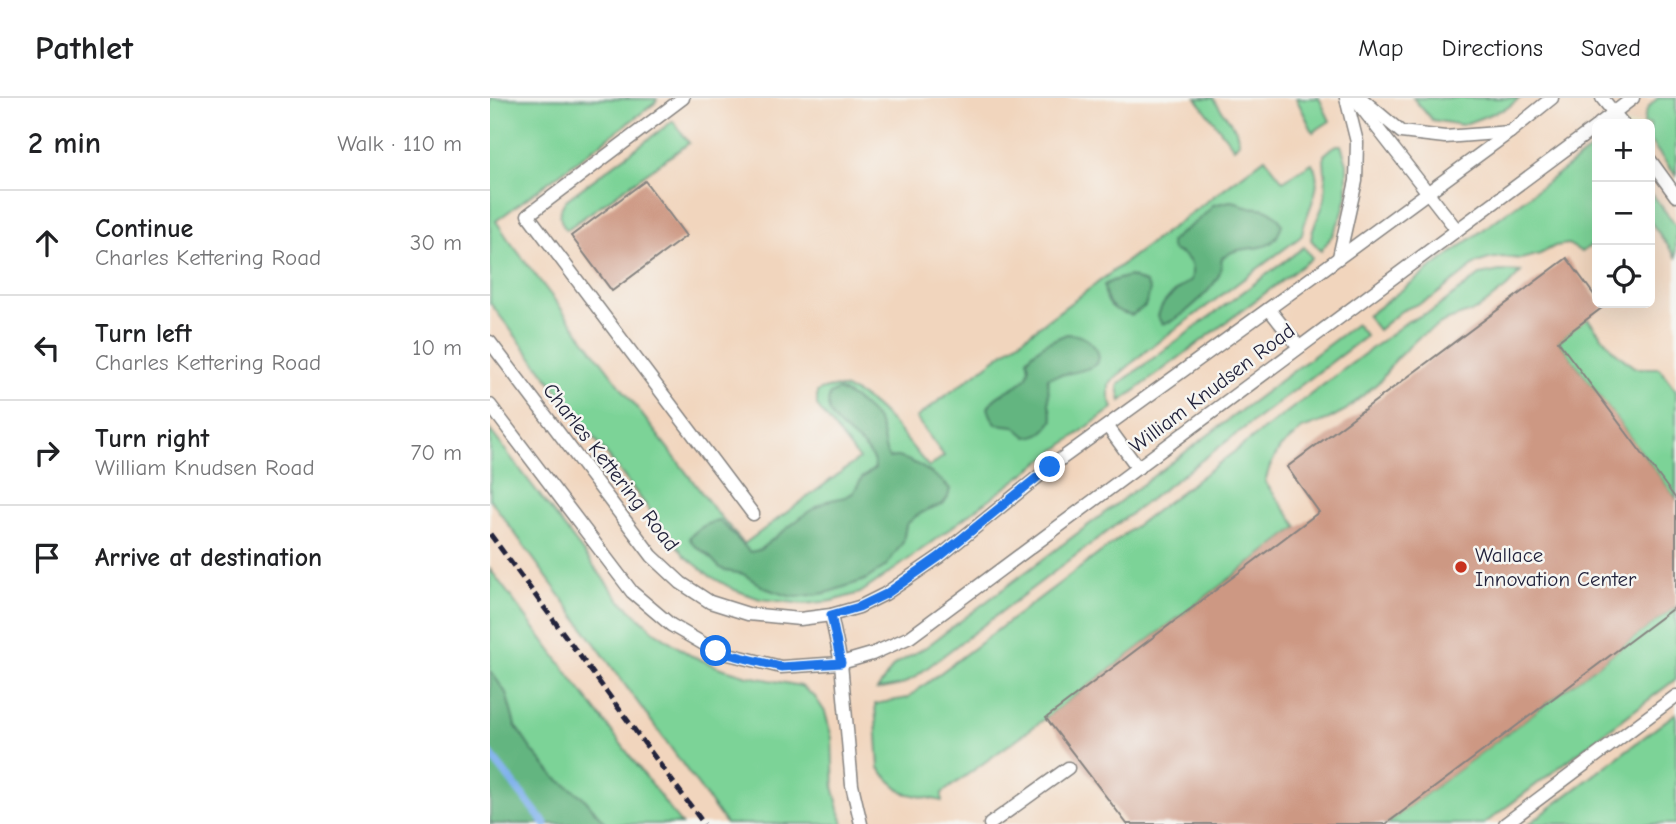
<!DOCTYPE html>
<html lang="en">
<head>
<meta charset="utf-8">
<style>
	:root { --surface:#fff; --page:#f2f2f2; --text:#202124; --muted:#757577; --line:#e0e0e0 }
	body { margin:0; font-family:"Comic Neue",sans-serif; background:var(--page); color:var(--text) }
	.controls { position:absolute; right:21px; top:21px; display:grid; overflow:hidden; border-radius:10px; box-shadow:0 7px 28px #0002 }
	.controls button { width:63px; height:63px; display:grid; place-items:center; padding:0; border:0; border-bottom:2px solid var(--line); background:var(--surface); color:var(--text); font:35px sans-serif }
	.stop { position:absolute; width:21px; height:21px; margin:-16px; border:5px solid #1a73e8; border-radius:50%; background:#fff }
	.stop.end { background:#1a73e8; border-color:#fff; box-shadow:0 2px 7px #0008 }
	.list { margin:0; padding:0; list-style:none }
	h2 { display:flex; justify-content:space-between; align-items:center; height:91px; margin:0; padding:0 28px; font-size:30px }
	h2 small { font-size:23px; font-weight:400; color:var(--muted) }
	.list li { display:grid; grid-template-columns:46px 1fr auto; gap:21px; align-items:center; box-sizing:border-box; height:105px; padding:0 28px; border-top:2px solid var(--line) }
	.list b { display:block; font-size:26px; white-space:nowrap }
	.list p { margin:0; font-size:23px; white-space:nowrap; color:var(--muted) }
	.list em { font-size:23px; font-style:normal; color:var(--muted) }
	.icon { flex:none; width:38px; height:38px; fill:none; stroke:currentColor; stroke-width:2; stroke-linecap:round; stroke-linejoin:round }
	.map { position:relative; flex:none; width:1186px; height:726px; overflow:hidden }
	header { display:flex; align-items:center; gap:42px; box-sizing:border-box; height:98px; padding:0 35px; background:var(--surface); border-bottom:2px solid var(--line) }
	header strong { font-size:33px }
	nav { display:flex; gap:38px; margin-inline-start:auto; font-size:24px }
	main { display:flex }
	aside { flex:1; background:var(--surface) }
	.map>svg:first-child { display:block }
</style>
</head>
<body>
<header>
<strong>Pathlet</strong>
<nav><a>Map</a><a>Directions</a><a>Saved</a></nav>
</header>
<main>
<aside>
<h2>2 min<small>Walk · 110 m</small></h2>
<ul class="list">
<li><svg class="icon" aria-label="ahead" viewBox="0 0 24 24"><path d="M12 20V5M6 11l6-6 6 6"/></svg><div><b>Continue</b><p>Charles Kettering Road</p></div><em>30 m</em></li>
<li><svg class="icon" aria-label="left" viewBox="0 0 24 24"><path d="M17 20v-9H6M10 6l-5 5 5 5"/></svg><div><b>Turn left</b><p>Charles Kettering Road</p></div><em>10 m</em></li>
<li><svg class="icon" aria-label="right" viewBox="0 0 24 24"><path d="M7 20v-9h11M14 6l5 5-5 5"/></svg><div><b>Turn right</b><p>William Knudsen Road</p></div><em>70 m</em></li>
<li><svg class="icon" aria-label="arrive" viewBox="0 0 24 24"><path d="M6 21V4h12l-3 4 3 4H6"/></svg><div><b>Arrive at destination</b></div></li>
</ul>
</aside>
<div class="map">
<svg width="1186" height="726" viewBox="0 0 1186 726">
	<rect width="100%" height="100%" fill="#f6f6f2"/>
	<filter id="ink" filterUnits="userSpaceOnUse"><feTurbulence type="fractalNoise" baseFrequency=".0143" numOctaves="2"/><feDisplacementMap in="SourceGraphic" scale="14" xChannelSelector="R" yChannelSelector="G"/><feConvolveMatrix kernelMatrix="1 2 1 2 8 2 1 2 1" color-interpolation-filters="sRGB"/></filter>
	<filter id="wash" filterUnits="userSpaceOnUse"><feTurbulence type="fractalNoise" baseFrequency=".00686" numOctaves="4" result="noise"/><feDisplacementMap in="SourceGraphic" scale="28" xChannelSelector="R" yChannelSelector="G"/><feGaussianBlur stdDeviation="1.57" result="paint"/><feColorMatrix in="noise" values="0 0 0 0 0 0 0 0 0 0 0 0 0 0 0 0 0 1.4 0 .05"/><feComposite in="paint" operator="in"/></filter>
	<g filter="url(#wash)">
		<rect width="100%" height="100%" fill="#eae4c6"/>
		<path fill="#f1d5bd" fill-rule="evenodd" d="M0,0H1186V726H0ZM1107,26H1160V205H1107Z"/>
		<g fill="#7bd397" stroke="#4e7a69" stroke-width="2">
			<path d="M0,0L167,1L165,5L6,123L18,141L225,412L254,446L369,361L327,308V294C370,270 415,343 439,369L454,358L426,320L775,60L793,83L822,65C836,89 815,113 812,137L809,140L656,253L625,280L619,287V299L623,310L408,469L370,495L342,503L315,506L270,501L245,492L220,478L195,458L0,205Z"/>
			<polygon points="706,0 723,0 746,32 749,44 744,50"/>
			<polygon points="806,0 829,0 840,23 823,34"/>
			<polygon points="923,0 1030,0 1017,10 972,27 942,22"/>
			<path d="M1168,0H1186V78L1160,43V26H1154C1154,14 1159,7 1168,0Z"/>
			<path d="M183,23L199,45L76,132C68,120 68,113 76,102Z"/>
			<path d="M847,47H851L857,65V98L852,117L843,136L831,153L821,142C822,129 830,117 834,104C838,89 834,73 834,57L842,50Z"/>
			<polygon points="1107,47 1107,143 1092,154 1078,146 1065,148 1050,156 1031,161 1013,159 999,161 987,165 942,200 911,213 888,232 877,218"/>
			<polygon points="1160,93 1186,128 1186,159 1160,123"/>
			<polygon points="814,149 822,160 631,303 628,289 630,285"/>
			<polygon points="1010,173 1031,174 1017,189 987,212 958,222 929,239 906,261 890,283 856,312 839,321 812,331 790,350 780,368 775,384 808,429 556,620 452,695 452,703 414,695 399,682 389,670 385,606 417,600 918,223 942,213 990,177"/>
			<polygon points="1097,220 1123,252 1145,270 1169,270 1186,292 1186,401 1068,243"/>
			<polygon points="866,226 876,238 425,579 411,587 387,592 404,567 436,549"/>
			<polygon points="0,332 129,501 163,532 200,557 228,569 258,578 311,588 325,599 335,614 342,640 344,692 353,726 236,726 0,401"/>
			<polygon points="0,471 191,726 0,726"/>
			<polygon points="1186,508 1186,581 994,726 896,726"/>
			<polygon points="1186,615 1186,726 1039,726"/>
		</g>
		<g fill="#64b580" stroke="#436c5e" stroke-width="2">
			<path d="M740,103C750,103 749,107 756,109C760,110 765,109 769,110C780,111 787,117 792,126C784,157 765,146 742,154C739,156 736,158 732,160C731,165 731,172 729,177C722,192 688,225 672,226L668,219C671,201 687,193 701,182C705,165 698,158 682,152L680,144C694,130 712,123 723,107Z"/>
			<path d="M639,178L656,185L660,192L655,208L642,217C623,213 615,207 614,187L622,183Z"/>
			<path d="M577,236C587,236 595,238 602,246C628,275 572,274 558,280L559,306L563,322C556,333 550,338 537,339L524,328L506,326L501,318L498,310C507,288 548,291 537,261C548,248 562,242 577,236Z"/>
			<path d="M348,292C360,296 386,316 390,328C394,339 393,350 399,360C404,359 406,358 411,360C425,363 451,380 460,391L458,399L453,406L437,412L426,418L416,427L413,444L396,468L375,482L336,495L307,499L299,498L283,493L275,490L253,476L236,473L229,469L218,457L204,447L199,440C208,430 217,424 230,423L260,454L269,452L318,414L337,403L355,399L363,395L372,380L385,370C383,340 327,330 340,296Z"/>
			<polygon points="0,572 16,595 25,627 43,654 65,679 93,699 116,726 3,726 0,722"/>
		</g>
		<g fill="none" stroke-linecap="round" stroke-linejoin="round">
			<polyline stroke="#81b2ed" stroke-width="8" points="0,656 55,726"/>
		</g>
		<g id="blocks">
			<g fill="#cd9883">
				<polygon points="155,83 196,138 122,193 81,138"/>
				<polygon points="1077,160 1107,201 1107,205 1110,205 1113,209 1068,243 1186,401 1186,508 896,726 637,726 556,620 829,414 797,369"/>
			</g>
		</g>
	</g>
	<g filter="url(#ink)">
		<use href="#blocks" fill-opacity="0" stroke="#868380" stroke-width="2"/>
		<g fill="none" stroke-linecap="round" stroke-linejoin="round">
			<g stroke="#868380" stroke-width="15">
				<g id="lane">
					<polyline points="193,0 38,117 263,416"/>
					<polyline points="864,0 967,132"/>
					<polyline points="1112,0 1133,26"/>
					<polyline points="872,1 911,34 955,39 1020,34"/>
					<polyline points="1109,26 1143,0"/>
					<polyline points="1160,62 1186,98"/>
					<polyline points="849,159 866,83 867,44 856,0"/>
					<polyline points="779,211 809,249"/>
					<polyline points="0,244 162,458 191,485 220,504 258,516 310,521 341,517 369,509 395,496 449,459 560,369 835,170 1020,34 1062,0"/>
					<polyline points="0,307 142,494 181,527 226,553 291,569 351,565 382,556 420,539 1107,28"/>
					<polyline points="618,329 648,370"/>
					<polyline points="341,517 351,565 362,687 371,726"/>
					<polyline points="500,726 578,670"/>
					<polyline points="1015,726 1186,598"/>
				</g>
			</g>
			<use href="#lane" stroke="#fff" stroke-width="12"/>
			<polyline stroke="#22223b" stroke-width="5" stroke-dasharray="10 5" stroke-linecap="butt" points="0,436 214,726"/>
		</g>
	</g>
	<g fill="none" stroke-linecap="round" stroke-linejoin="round" filter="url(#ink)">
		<polyline stroke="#1a73e8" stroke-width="9" points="226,553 291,569 351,565 341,517 369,509 396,496 449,459 560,369"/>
	</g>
	<circle fill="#c8321e" stroke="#f6f6f2" stroke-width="2.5" cx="971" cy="469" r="7"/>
	<g text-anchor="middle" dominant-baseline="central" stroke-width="5" stroke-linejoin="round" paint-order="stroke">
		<g font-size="21" fill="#22223b" stroke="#f6f6f2">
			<text transform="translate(722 290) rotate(-37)">William Knudsen Road</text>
			<text transform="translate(121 369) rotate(52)">Charles Kettering Road</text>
		</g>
		<g font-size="21" fill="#22223b" stroke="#f6f6f2" text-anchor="start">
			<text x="985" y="457">Wallace<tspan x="985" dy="24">Innovation Center</tspan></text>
		</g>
	</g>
</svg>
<div class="controls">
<button>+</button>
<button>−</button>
<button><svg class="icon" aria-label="locate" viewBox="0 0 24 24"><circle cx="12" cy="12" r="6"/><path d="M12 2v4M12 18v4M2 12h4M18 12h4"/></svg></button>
</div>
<div class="stop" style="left:226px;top:553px"></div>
<div class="stop end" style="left:560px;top:369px"></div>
</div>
</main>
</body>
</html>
